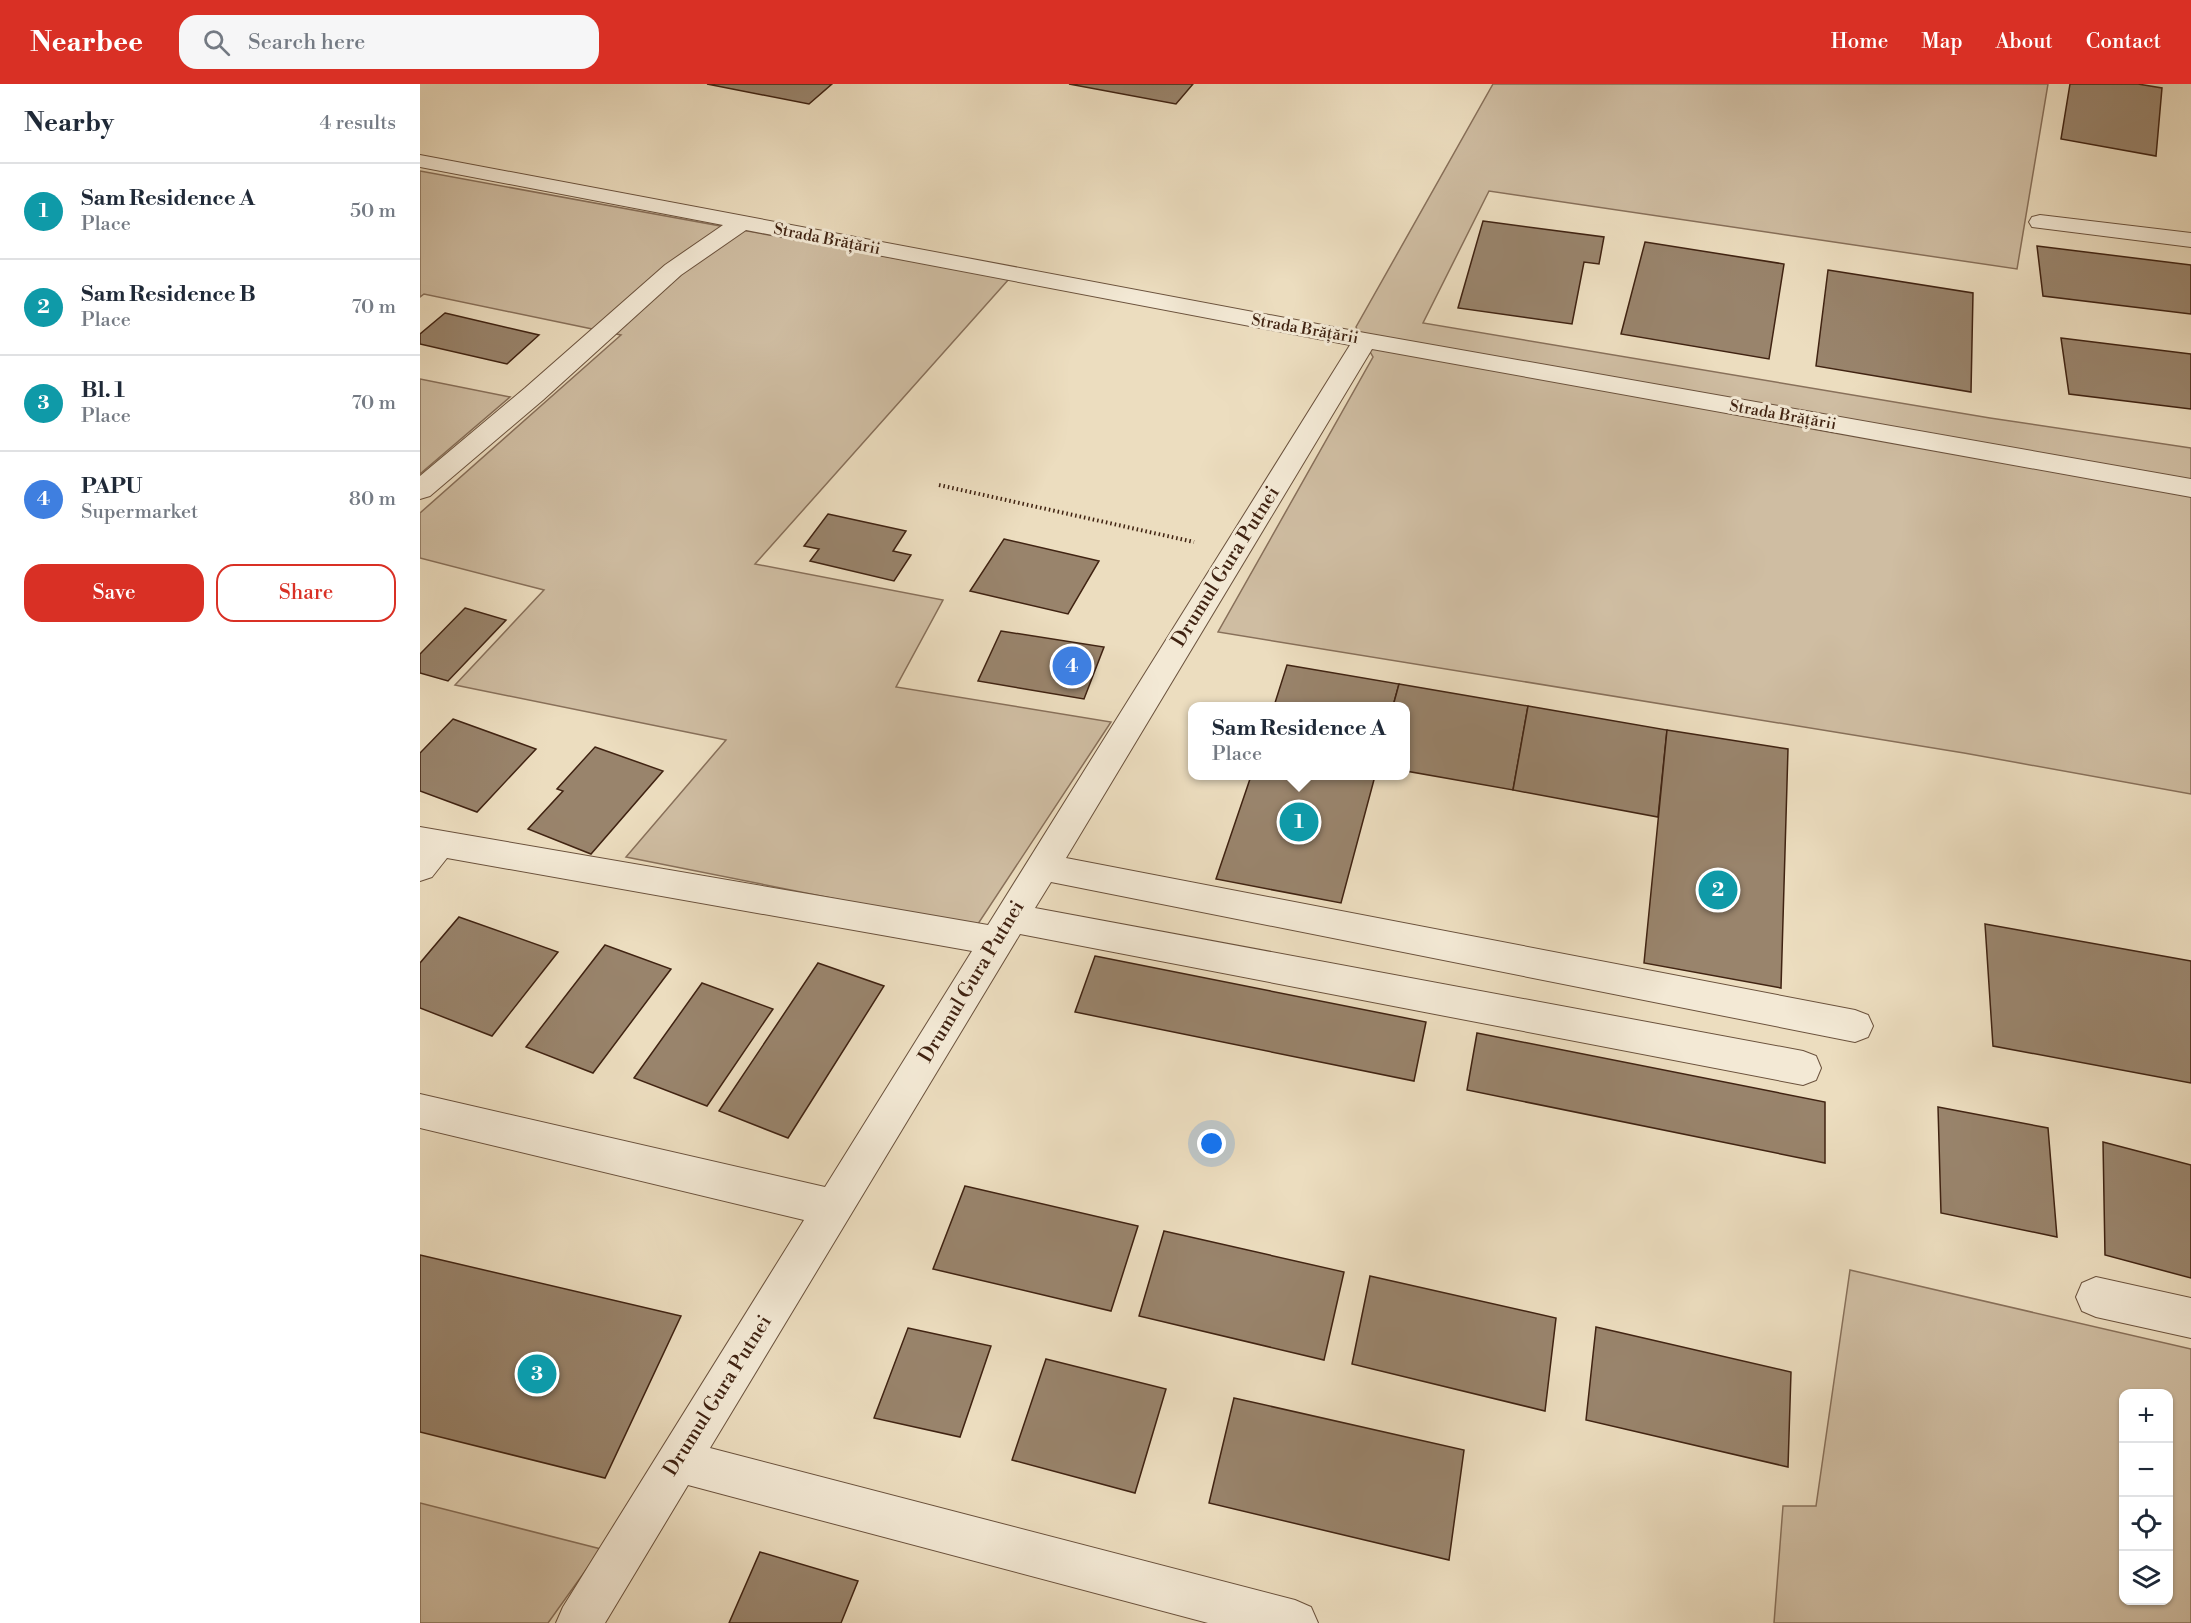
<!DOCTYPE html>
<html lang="en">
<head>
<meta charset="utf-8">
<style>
	:root { --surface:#fff; --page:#f6f6f7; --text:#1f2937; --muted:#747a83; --line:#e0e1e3; --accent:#d93025 }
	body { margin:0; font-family:"Libre Bodoni",serif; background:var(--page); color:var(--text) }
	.controls { position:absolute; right:18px; bottom:18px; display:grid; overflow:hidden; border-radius:12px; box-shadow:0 2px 4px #0004 }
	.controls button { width:54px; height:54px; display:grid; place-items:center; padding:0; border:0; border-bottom:2px solid var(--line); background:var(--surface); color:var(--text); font:30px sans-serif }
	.you { position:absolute; left:792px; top:1060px; width:21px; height:21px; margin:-15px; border:4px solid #fff; border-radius:50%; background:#1a73e8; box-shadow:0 0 0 9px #1a73e833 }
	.badge { display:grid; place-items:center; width:39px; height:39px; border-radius:50%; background:var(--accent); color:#fff; font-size:20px; font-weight:700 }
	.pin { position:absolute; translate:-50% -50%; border:3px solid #fff; box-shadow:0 2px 6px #0006 }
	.popup { position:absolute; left:768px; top:618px; width:222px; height:78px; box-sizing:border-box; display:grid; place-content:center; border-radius:12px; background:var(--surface); filter:drop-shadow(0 2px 4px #0005); font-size:20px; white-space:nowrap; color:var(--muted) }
	.popup b { font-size:22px; color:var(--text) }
	.popup::after { content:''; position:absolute; left:50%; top:100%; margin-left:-12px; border:12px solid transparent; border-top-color:var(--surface) }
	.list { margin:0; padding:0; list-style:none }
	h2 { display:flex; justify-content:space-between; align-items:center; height:78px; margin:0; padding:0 24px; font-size:26px }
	h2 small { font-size:20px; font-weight:400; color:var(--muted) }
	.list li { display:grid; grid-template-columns:39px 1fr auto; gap:18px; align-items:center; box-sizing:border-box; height:96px; padding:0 24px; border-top:2px solid var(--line) }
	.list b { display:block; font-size:22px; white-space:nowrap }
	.list p { margin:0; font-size:20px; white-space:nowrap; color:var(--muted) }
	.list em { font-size:20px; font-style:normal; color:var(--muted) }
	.actions { display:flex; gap:12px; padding:18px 24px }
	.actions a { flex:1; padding:14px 0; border:2px solid var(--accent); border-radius:18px; text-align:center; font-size:21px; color:var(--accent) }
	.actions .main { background:var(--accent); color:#fff }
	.icon { flex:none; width:33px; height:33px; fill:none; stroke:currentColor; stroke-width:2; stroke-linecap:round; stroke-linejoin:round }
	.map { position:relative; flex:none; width:1771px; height:1539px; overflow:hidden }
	header { display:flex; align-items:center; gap:36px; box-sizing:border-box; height:84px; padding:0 30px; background:var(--accent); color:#fff }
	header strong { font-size:28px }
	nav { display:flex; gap:33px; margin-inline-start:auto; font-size:21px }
	.search { width:420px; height:54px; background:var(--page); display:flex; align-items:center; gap:15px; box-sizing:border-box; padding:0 21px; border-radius:18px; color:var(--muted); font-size:22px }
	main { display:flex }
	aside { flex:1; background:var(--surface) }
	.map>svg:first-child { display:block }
</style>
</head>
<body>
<header>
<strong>Nearbee</strong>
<div class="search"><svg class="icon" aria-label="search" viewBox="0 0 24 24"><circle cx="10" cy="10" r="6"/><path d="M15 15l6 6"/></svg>Search here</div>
<nav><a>Home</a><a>Map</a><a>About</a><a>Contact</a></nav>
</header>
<main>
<aside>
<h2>Nearby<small>4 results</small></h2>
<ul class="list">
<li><span class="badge" style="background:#0f9aa8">1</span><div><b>Sam Residence A</b><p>Place</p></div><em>50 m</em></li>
<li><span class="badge" style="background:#0f9aa8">2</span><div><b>Sam Residence B</b><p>Place</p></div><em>70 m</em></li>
<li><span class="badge" style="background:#0f9aa8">3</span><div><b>Bl. 1</b><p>Place</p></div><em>70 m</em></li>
<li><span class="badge" style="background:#3f7fe0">4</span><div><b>PAPU</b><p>Supermarket</p></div><em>80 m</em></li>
</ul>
<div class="actions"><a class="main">Save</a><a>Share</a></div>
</aside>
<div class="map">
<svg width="1771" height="1539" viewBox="0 0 1771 1539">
	<rect width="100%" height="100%" fill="#ecddbf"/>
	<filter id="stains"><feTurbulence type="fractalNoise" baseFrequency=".00333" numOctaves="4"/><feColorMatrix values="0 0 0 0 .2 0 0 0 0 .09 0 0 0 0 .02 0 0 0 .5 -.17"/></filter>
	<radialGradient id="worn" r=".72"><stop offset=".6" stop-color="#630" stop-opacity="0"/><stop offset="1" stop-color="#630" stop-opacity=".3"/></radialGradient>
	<g fill="#cfbda2" stroke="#88705a" stroke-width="1.5" fill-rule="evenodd">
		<polygon points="1073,0 1628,0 1597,185 1069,107 1003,239 1570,334 1771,364 1771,710 1544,669 798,548 953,273 936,243"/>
		<polygon points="0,87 589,195 335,480 523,516 476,603 691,638 556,843 206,773 306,656 35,601 124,506 0,474 0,429 201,251 4,210 0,213"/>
		<polygon points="0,295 90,313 0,390"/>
		<path d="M1430,1186L1771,1265V1539H1354L1363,1422H1396ZM1704,1310H1748V1516H1704Z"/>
		<polygon points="0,1419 181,1465 128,1539 0,1539"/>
	</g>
	<g fill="#99846c" stroke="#402312" stroke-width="1.5">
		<polygon points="287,0 412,0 389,20"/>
		<polygon points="649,0 773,0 756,20"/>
		<polygon points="1650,0 1718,0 1742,4 1736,72 1641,55"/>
		<polygon points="1063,137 1184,153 1179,180 1164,178 1152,240 1038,224"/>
		<polygon points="1225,158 1364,180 1349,275 1201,250"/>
		<polygon points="1617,162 1771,181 1771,230 1623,212"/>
		<polygon points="1408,186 1553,209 1551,308 1396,282"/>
		<polygon points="25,229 119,251 87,280 0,260 0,250"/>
		<polygon points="1641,254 1771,270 1771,325 1649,310"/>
		<polygon points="408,430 486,447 473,467 491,471 474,497 390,477 399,465 384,462"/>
		<polygon points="584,455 679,477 648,530 550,507"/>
		<polygon points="45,524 86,536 28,597 0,589 0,570"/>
		<polygon points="581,547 684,563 664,615 558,597"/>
		<polygon points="867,581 979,600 973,622 854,622"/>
		<polygon points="979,600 1108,622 1093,706 986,687 986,622 973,622"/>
		<polygon points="1108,622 1247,646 1238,733 1093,706"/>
		<polygon points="33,635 116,665 57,728 0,707 0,669"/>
		<polygon points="1247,646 1368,665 1361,904 1224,879"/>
		<polygon points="175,663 243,687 171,770 108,745 143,707 137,705"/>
		<polygon points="831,692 955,692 921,819 796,795"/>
		<polygon points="39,833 138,868 72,952 0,924 0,879"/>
		<polygon points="1565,840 1771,877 1771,999 1573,962"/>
		<polygon points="185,861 251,885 173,989 106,963"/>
		<polygon points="675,872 1006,938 994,997 655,928"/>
		<polygon points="398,879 464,902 368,1054 299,1027"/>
		<polygon points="282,899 353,925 287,1022 214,994"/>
		<polygon points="1057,949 1405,1018 1405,1079 1047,1006"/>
		<polygon points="1518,1023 1628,1044 1637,1153 1521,1129"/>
		<polygon points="1683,1058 1771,1081 1771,1194 1685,1171"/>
		<polygon points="545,1102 718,1142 691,1227 513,1185"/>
		<polygon points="744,1147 924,1188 904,1276 719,1232"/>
		<polygon points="0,1171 261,1232 185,1394 0,1348"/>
		<polygon points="950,1192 1136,1234 1125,1327 932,1280"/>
		<polygon points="1176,1243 1371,1288 1368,1383 1166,1336"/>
		<polygon points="488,1244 571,1262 540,1353 454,1334"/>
		<polygon points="626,1275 746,1305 715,1409 592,1376"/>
		<polygon points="814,1314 1044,1366 1029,1476 789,1419"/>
		<polygon points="340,1468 438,1497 421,1539 309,1539"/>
	</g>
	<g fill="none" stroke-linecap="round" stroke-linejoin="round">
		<g stroke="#6b523d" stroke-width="2">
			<g id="minor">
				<polygon points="0,71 945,249 1771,395 1771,413 952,265 646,774 1435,926 1448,931 1453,942 1448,953 1435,958 631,798 615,824 1383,967 1396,972 1401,984 1396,996 1383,1001 600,850 290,1364 875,1516 891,1523 898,1539 788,1539 268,1401 185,1539 136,1539 143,1523 384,1136 0,1044 0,1010 405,1103 552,867 27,774 12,793 0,797 0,743 568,841 930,261 326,146 261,191 123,316 10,412 0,415 0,392 105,304 245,181 303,141 0,83"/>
				<polygon points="1620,131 1771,149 1771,163 1612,143 1609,138 1612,133"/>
				<polygon points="1676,1193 1771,1214 1771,1254 1676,1233 1662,1227 1656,1213 1662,1199"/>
			</g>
		</g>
		<polyline stroke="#402312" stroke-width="4" stroke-dasharray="1.5 3" stroke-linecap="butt" points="519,401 774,458"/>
		<use href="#minor" fill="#f3e9d5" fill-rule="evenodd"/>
	</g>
	<g text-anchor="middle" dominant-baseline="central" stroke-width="6" stroke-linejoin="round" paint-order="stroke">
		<g font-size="16" fill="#402312" stroke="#f3e9d5">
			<text transform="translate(407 155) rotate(11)">Strada Brățării</text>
			<text transform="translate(885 245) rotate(10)">Strada Brățării</text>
			<text transform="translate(1363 331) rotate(10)">Strada Brățării</text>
		</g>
		<g font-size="20" fill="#402312" stroke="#f3e9d5">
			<text transform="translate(806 483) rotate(-58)">Drumul Gura Putnei</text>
			<text transform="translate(552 898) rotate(-59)">Drumul Gura Putnei</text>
			<text transform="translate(298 1312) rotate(-58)">Drumul Gura Putnei</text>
		</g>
	</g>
	<rect width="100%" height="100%" filter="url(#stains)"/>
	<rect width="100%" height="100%" fill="url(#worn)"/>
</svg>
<div class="controls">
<button>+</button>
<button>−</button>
<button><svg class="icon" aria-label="locate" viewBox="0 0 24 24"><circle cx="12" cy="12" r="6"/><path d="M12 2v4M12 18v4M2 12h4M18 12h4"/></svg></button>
<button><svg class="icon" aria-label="layers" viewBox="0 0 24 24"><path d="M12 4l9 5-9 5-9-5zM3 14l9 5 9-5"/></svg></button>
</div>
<div class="you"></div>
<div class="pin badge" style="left:879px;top:738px;background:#0f9aa8">1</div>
<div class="popup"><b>Sam Residence A</b>Place</div>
<div class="pin badge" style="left:1298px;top:806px;background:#0f9aa8">2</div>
<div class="pin badge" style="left:117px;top:1290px;background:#0f9aa8">3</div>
<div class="pin badge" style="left:652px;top:582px;background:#3f7fe0">4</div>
</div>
</main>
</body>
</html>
